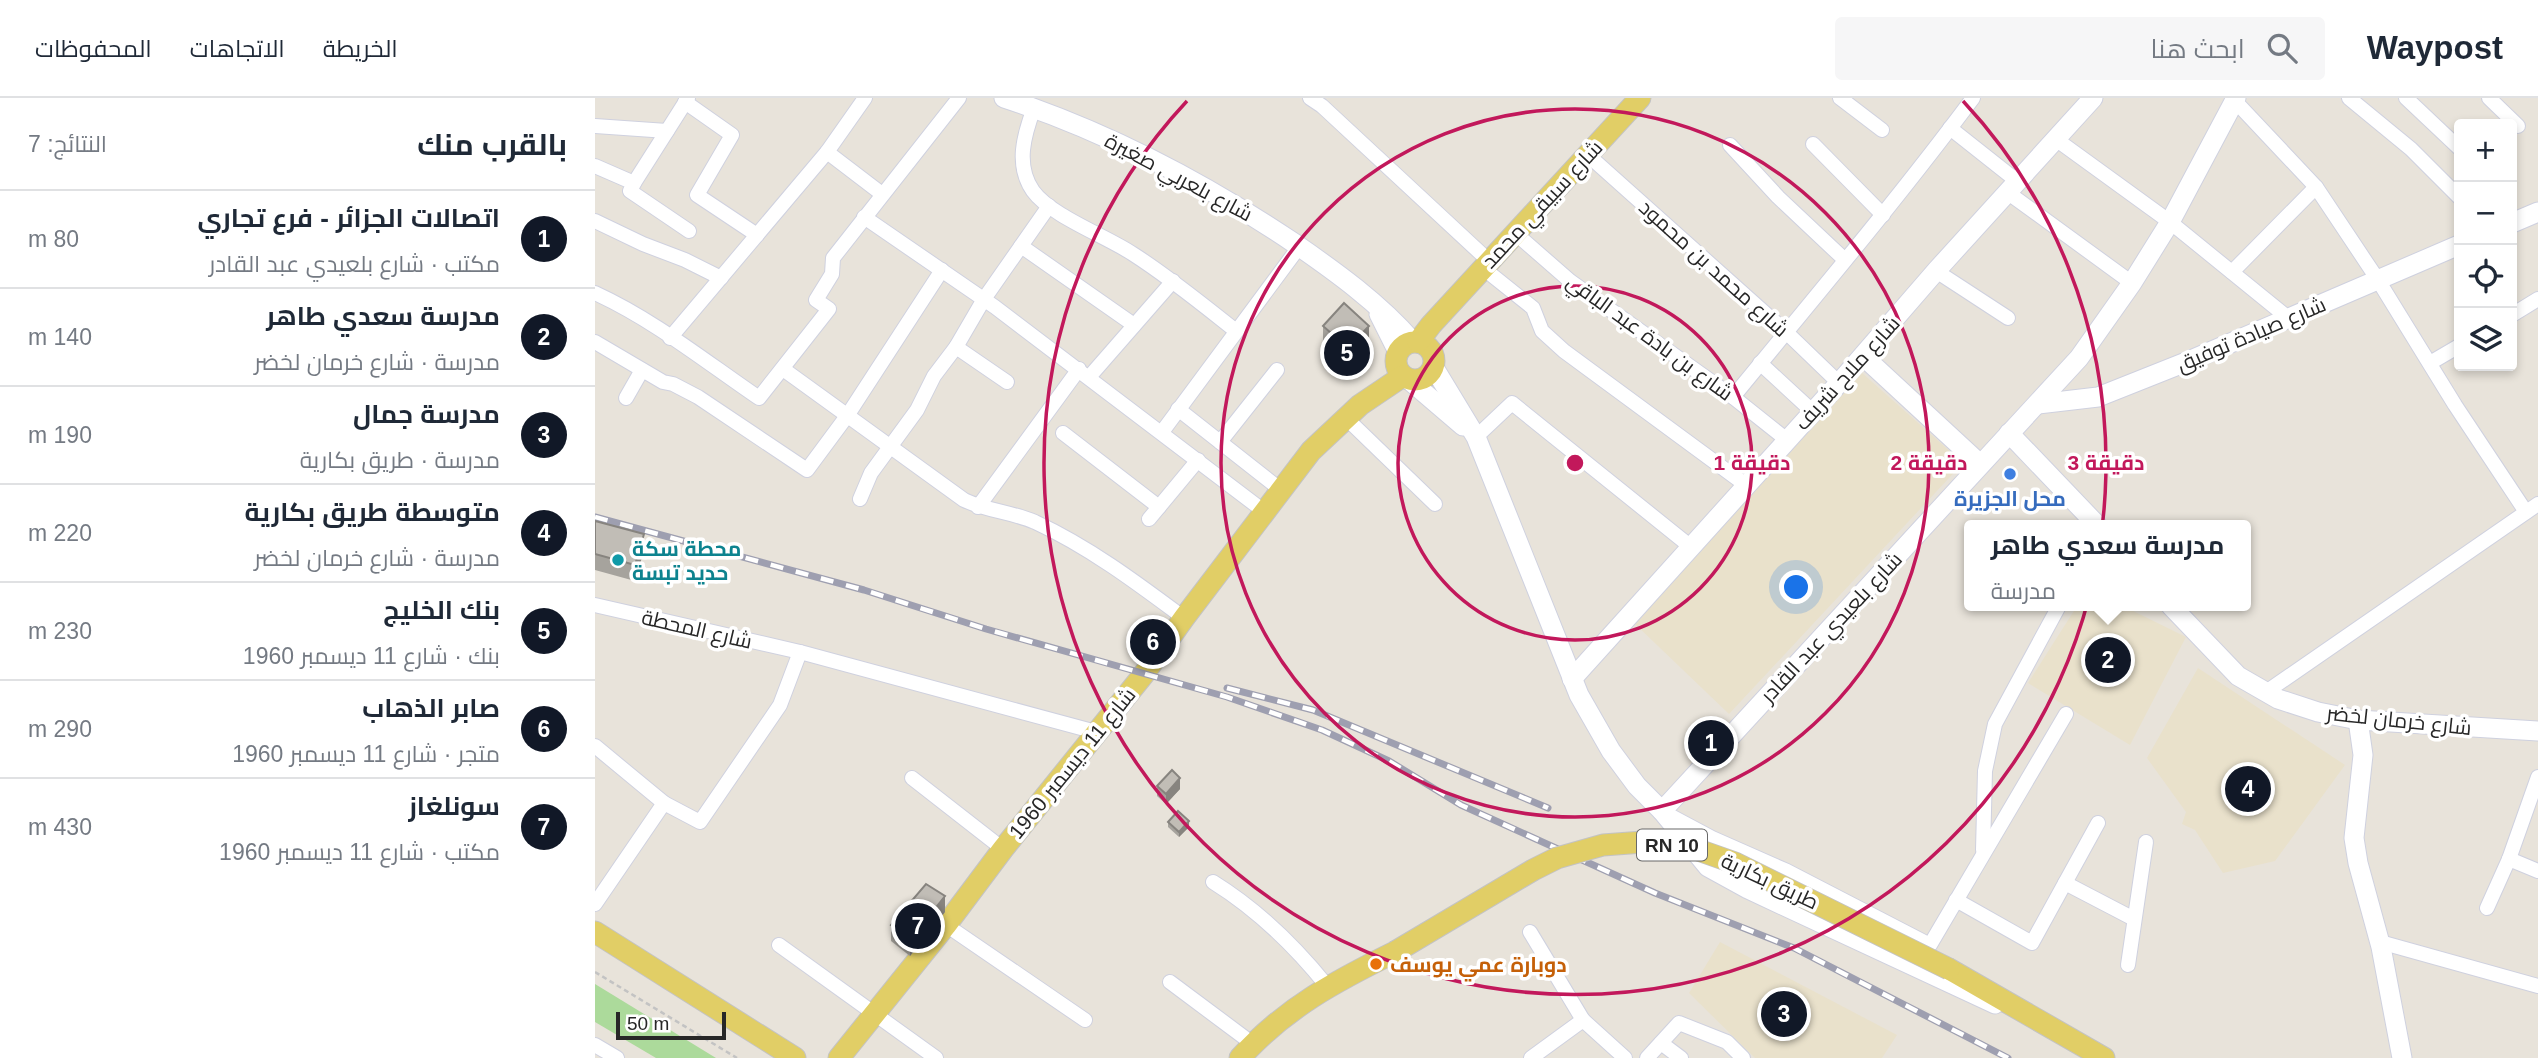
<!DOCTYPE html>
<html lang="ar">
<head>
<meta charset="utf-8">
<style>
	:root { --surface:#fff; --page:#f6f6f7; --text:#1f2937; --muted:#747a83; --line:#e0e1e3; --accent:#111827 }
	body { margin:0; font-family:Helvetica,Cairo,sans-serif; background:var(--page); color:var(--text); direction:rtl }
	.controls { position:absolute; right:21px; top:21px; display:grid; overflow:hidden; border-radius:7px; box-shadow:0 4px 10px #0003 }
	.controls button { width:63px; height:63px; display:grid; place-items:center; padding:0; border:0; border-bottom:2px solid var(--line); background:var(--surface); color:var(--text); font:35px sans-serif }
	.scale { position:absolute; left:21px; bottom:18px; width:110px; box-sizing:border-box; padding-left:7px; border:4px solid #272727; border-top:0; font-size:19px; line-height:24px; white-space:nowrap; color:#272727; -webkit-text-stroke:5px #fff; paint-order:stroke }
	.you { position:absolute; left:1202px; top:490px; width:24px; height:24px; margin:-18px; border:5px solid #fff; border-radius:50%; background:#1a73e8; box-shadow:0 0 0 10px #1a73e833 }
	.badge { display:grid; place-items:center; width:46px; height:46px; border-radius:50%; background:var(--accent); color:#fff; font-size:23px; font-weight:700 }
	.pin { position:absolute; translate:-50% -50%; border:4px solid #fff; box-shadow:0 2px 7px #0006 }
	.popup { position:absolute; left:1369px; top:422px; width:287px; height:91px; box-sizing:border-box; display:grid; place-content:center; border-radius:7px; background:var(--surface); filter:drop-shadow(0 2px 5px #0005); font-size:23px; white-space:nowrap; color:var(--muted) }
	.popup b { font-size:26px; color:var(--text) }
	.popup::after { content:''; position:absolute; left:50%; top:100%; margin-left:-14px; border:14px solid transparent; border-top-color:var(--surface) }
	.list { margin:0; padding:0; list-style:none }
	h2 { display:flex; justify-content:space-between; align-items:center; height:91px; margin:0; padding:0 28px; font-size:30px }
	h2 small { font-size:23px; font-weight:400; color:var(--muted) }
	.list li { display:grid; grid-template-columns:46px 1fr auto; gap:21px; align-items:center; box-sizing:border-box; height:98px; padding:0 28px; border-top:2px solid var(--line) }
	.list b { display:block; font-size:26px; white-space:nowrap }
	.list p { margin:0; font-size:23px; white-space:nowrap; color:var(--muted) }
	.list em { font-size:23px; font-style:normal; color:var(--muted) }
	.icon { flex:none; width:38px; height:38px; fill:none; stroke:currentColor; stroke-width:2; stroke-linecap:round; stroke-linejoin:round }
	.map { position:relative; flex:none; width:1943px; height:960px; overflow:hidden; direction:ltr }
	header { display:flex; align-items:center; gap:42px; box-sizing:border-box; height:98px; padding:0 35px; background:var(--surface); border-bottom:2px solid var(--line) }
	header strong { font-size:33px }
	nav { display:flex; gap:38px; margin-inline-start:auto; font-size:24px }
	.search { width:490px; height:63px; background:var(--page); display:flex; align-items:center; gap:18px; box-sizing:border-box; padding:0 24px; border-radius:7px; color:var(--muted); font-size:26px }
	main { display:flex }
	aside { flex:1; background:var(--surface) }
	.map>svg:first-child { display:block }
</style>
</head>
<body>
<header>
<strong>Waypost</strong>
<div class="search"><svg class="icon" aria-label="search" viewBox="0 0 24 24"><circle cx="10" cy="10" r="6"/><path d="M15 15l6 6"/></svg>ابحث هنا</div>
<nav><a>الخريطة</a><a>الاتجاهات</a><a>المحفوظات</a></nav>
</header>
<main>
<div class="map">
<svg width="1943" height="960" viewBox="0 0 1943 960">
	<rect width="100%" height="100%" fill="#e8e3da"/>
	<g fill="#e9e1cb">
		<polygon points="1266,274 1368,365 1134,616 1040,526"/>
		<polygon points="1482,508 1528,508 1591,539 1535,647 1433,585"/>
		<polygon points="1603,570 1750,667 1680,763 1628,775 1600,732 1587,726 1591,714 1552,660"/>
		<polygon points="1125,844 1302,937 1287,960 1160,960 1094,895"/>
	</g>
	<polygon fill="#acda9b" points="0,886 121,960 61,960 0,924"/>
	<g fill="none" stroke-linecap="round" stroke-linejoin="round">
		<g stroke="#cfd1df" stroke-width="16">
			<g id="street">
				<polyline points="715,0 727,8 894,163"/>
				<polyline points="1245,0 1287,32"/>
				<polyline points="1754,0 1816,51 1864,99"/>
				<polyline points="1811,0 1864,50"/>
				<polyline points="1894,0 1923,28"/>
				<polyline points="1640,3 1721,89 1783,182 1860,307 1931,414"/>
				<polyline points="90,4 137,37 102,97 162,137"/>
				<path d="M439,10C429,37 420,67 438,93C456,118 511,138 538,156C574,179 607,206 641,233"/>
				<polyline points="0,28 72,33"/>
				<polyline points="1355,30 1422,83"/>
				<polyline points="1462,42 1575,124 1692,219"/>
				<polyline points="1218,46 1288,117"/>
				<polyline points="1135,47 1183,99 1250,162"/>
				<polyline points="232,54 287,96"/>
				<polyline points="993,57 1190,233 1244,285"/>
				<polyline points="0,68 39,85 35,93 94,133"/>
				<polyline points="39,85 93,0"/>
				<polyline points="1412,94 1537,185"/>
				<polyline points="269,119 400,209 670,414"/>
				<polyline points="0,123 48,146 90,162 126,180"/>
				<polyline points="920,135 975,183 1138,299 1192,342"/>
				<polyline points="426,148 539,227"/>
				<polyline points="888,170 938,210 947,233 969,253 1151,387"/>
				<polyline points="1341,173 1413,220"/>
				<polyline points="1637,174 1721,89"/>
				<path d="M0,195C59,222 111,264 164,300L234,211L221,202L237,176L238,160L364,0"/>
				<polyline points="1917,217 1943,201"/>
				<polyline points="75,240 232,54 270,0"/>
				<polyline points="0,244 68,284 78,286 103,299 212,372 252,318 347,172"/>
				<polyline points="361,249 412,284"/>
				<polyline points="1165,265 1217,313"/>
				<polyline points="1835,265 1864,248"/>
				<path d="M188,271L369,402C392,413 417,414 440,424C494,449 542,485 589,520"/>
				<polyline points="495,278 578,183"/>
				<path d="M1138,299C1219,200 1302,102 1378,0"/>
				<polyline points="31,300 47,272"/>
				<polyline points="583,311 686,392"/>
				<polyline points="750,319 840,406"/>
				<polyline points="567,334 704,149"/>
				<polyline points="468,335 564,409"/>
				<polyline points="881,339 917,305 1096,449"/>
				<polyline points="625,344 682,272"/>
				<polyline points="265,401 276,375 322,312 339,278 361,249 389,201 454,108"/>
				<polyline points="383,409 484,271"/>
				<polyline points="554,421 603,362"/>
				<polyline points="0,507 205,554 501,634"/>
				<polyline points="1671,594 1943,406"/>
				<polyline points="0,648 69,705"/>
				<polyline points="317,680 408,751"/>
				<polyline points="1072,716 1117,740 1192,773 1335,847 1471,616"/>
				<polyline points="1388,752 1390,673 1400,626 1464,508"/>
				<polyline points="1914,761 1943,773"/>
				<path d="M618,784C663,812 699,847 732,888"/>
				<polyline points="1470,785 1539,821"/>
				<polyline points="1361,802 1437,845 1503,725"/>
				<polyline points="0,806 69,705 105,724 185,607 205,554"/>
				<polyline points="1892,810 1914,761 1943,679"/>
				<polyline points="351,827 490,922"/>
				<polyline points="935,834 988,922"/>
				<polyline points="1785,844 1943,888"/>
				<polyline points="184,847 341,960"/>
				<polyline points="1533,867 1551,744"/>
				<polyline points="575,884 658,946"/>
				<polyline points="1066,945 1086,960"/>
				<polyline points="0,947 22,960"/>
				<polyline points="936,960 988,922 1030,960"/>
				<polyline points="1052,960 1084,925 1132,944 1148,960"/>
			</g>
		</g>
		<g stroke="#cfd1df" stroke-width="21">
			<g id="secondary">
				<path d="M409,0C513,34 608,84 699,145C741,174 784,205 818,244"/>
				<polyline points="1917,125 1943,114"/>
				<polyline points="784,216 803,254"/>
				<polyline points="1268,258 1385,366"/>
				<polyline points="838,268 881,339 984,597 1016,653 1042,688 1067,713 1484,260 1537,185 1575,124 1641,0"/>
				<polyline points="813,281 868,328"/>
				<polyline points="1443,306 1503,299 1596,262 1864,147"/>
				<polyline points="1414,335 1502,427"/>
				<polyline points="1576,508 1643,578 1683,601 1723,614 1763,622 1943,633"/>
				<polyline points="977,581 1244,285 1341,173 1498,0"/>
				<polyline points="1763,622 1768,657 1759,740 1763,765 1786,849 1807,960"/>
				<polyline points="1067,713 1113,769 1153,791 1400,906"/>
			</g>
		</g>
		<g stroke="#c3c3c3" stroke-width="23">
			<g id="primary">
				<circle cx="820" cy="263" r="19"/>
				<polyline points="823,244 836,227 1045,0"/>
				<polyline points="0,834 200,960"/>
				<polyline points="1354,871 1509,960"/>
				<polyline points="244,960 351,827 408,751 549,576 589,520 716,353 765,307 808,278"/>
				<path d="M645,960C690,910 741,883 800,854"/>
			</g>
		</g>
		<polyline stroke="#c3c3c3" stroke-width="2.5" stroke-dasharray="5 3.5" stroke-linecap="butt" points="0,874 142,960"/>
		<use href="#street" stroke="#fff" stroke-width="14"/>
		<use href="#secondary" stroke="#fff" stroke-width="19"/>
		<use href="#primary" stroke="#e1ce66" stroke-width="21"/>
		<g stroke="#9e9fb0" stroke-width="7">
			<g id="rail">
				<polyline points="0,419 269,492 391,531 632,599 727,632 794,663 866,707 1060,795 1199,850 1413,960"/>
				<polyline points="632,590 718,612 953,710"/>
			</g>
		</g>
		<use href="#rail" stroke="#fff" stroke-width="4.5" stroke-dasharray="13" stroke-linecap="butt"/>
		<g stroke="#c3c3c3" stroke-width="23" stroke-linecap="butt">
			<polyline id="primary-bridge" points="800,854 938,772 962,760 1008,747 1048,744 1092,748 1140,765 1354,871"/>
		</g>
		<use href="#primary-bridge" stroke="#e1ce66" stroke-width="21"/>
	</g>
	<g fill="#a6a39d">
		<polygon points="728,228 774,243 753,266 728,243"/>
		<polygon points="0,423 49,452 40,483 0,472"/>
		<polygon points="562,688 585,691 571,706 562,698"/>
		<polygon points="573,724 594,729 584,739 573,729"/>
		<polygon points="350,814 315,858 296,843 296,827"/>
	</g>
	<g fill="#87847f">
		<polygon points="774,228 774,243 753,266 753,250"/>
		<polygon points="49,436 49,452 40,483 40,467"/>
		<polygon points="585,680 585,691 571,706 571,696"/>
		<polygon points="594,723 594,729 584,739 584,734"/>
		<polygon points="350,798 350,814 315,858 315,842"/>
	</g>
	<g fill="#c1bdb6" stroke="#87847f" stroke-width="2">
		<polygon points="749,205 774,228 753,250 728,228"/>
		<polygon points="0,423 49,436 40,467 0,456"/>
		<polygon points="577,672 585,680 571,696 562,688"/>
		<polygon points="583,713 594,723 584,734 573,724"/>
		<polygon points="331,786 350,798 315,842 296,827"/>
	</g>
	<g fill="none" stroke="#c2185b" stroke-width="3.5">
		<circle cx="980" cy="365" r="177"/>
		<circle cx="980" cy="365" r="354"/>
		<path d="M1368 3A531 531 0 1 1 592 3"/>
	</g>
	<circle fill="#3f7fe0" stroke="#fff" stroke-width="2.5" cx="1415" cy="376" r="7"/>
	<circle fill="#0f9aa8" stroke="#fff" stroke-width="2.5" cx="23" cy="462" r="7"/>
	<circle fill="#e8710a" stroke="#fff" stroke-width="2.5" cx="781" cy="866" r="7"/>
	<g text-anchor="middle" dominant-baseline="central" stroke-width="7" stroke-linejoin="round" paint-order="stroke">
		<rect fill="#fff" stroke="#686868" stroke-width="2" x="1042" y="731.5" width="70" height="31" rx="5"/>
		<g font-size="19" font-weight="bold" fill="#272727">
			<text x="1077" y="747">RN 10</text>
		</g>
		<g font-size="21" fill="#272727" stroke="#fff">
			<text transform="translate(584 79) rotate(28)">شارع بلعربي صغيرة</text>
			<text transform="translate(947 106) rotate(-47)">شارع سبيقي محمد</text>
			<text transform="translate(1119 170) rotate(42)">شارع محمد بن محمود</text>
			<text transform="translate(1656 236) rotate(-23)">شارع صيادة توفيق</text>
			<text transform="translate(1055 239) rotate(36)">شارع بن بادة عبد الباقي</text>
			<text transform="translate(1252 275) rotate(-48)">شارع ملاح شريف</text>
			<text transform="translate(1236 529) rotate(-47)">شارع بلعيدي عبد القادر</text>
			<text transform="translate(102 531) rotate(13)">شارع المحطة</text>
			<text transform="translate(1804 622) rotate(6)">شارع خرمان لخضر</text>
			<text transform="translate(477 665) rotate(-51)">شارع 11 ديسمبر 1960</text>
			<text transform="translate(1175 783) rotate(25)">طريق بكارية</text>
		</g>
		<g font-size="21" font-weight="bold" fill="#366cbe" stroke="#fff">
			<text x="1415" y="400">محل الجزيرة</text>
		</g>
		<g font-size="21" font-weight="bold" fill="#0d838f" stroke="#fff" text-anchor="start">
			<text x="37" y="450">محطة سكة<tspan x="37" dy="24">حديد تبسة</tspan></text>
		</g>
		<g font-size="21" font-weight="bold" fill="#c56008" stroke="#fff" text-anchor="start">
			<text x="795" y="866">دوبارة عمي يوسف</text>
		</g>
	</g>
	<circle cx="980" cy="365" r="10" fill="#c2185b" stroke="#fff" stroke-width="3.5"/>
	<g font-size="21" text-anchor="middle" font-weight="bold" fill="#c2185b" stroke="#fff" stroke-width="7" stroke-linejoin="round" paint-order="stroke">
		<text x="1157" y="372">1 دقيقة</text>
		<text x="1334" y="372">2 دقيقة</text>
		<text x="1511" y="372">3 دقيقة</text>
	</g>
</svg>
<div class="controls">
<button>+</button>
<button>−</button>
<button><svg class="icon" aria-label="locate" viewBox="0 0 24 24"><circle cx="12" cy="12" r="6"/><path d="M12 2v4M12 18v4M2 12h4M18 12h4"/></svg></button>
<button><svg class="icon" aria-label="layers" viewBox="0 0 24 24"><path d="M12 4l9 5-9 5-9-5zM3 14l9 5 9-5"/></svg></button>
</div>
<div class="scale">50 m</div>
<div class="you"></div>
<div class="pin badge" style="left:1116px;top:645px">1</div>
<div class="pin badge" style="left:1513px;top:562px">2</div>
<div class="popup"><b>مدرسة سعدي طاهر</b>مدرسة</div>
<div class="pin badge" style="left:1189px;top:916px">3</div>
<div class="pin badge" style="left:1653px;top:691px">4</div>
<div class="pin badge" style="left:752px;top:255px">5</div>
<div class="pin badge" style="left:558px;top:544px">6</div>
<div class="pin badge" style="left:323px;top:828px">7</div>
</div>
<aside>
<h2>بالقرب منك<small>النتائج: 7</small></h2>
<ul class="list">
<li><span class="badge">1</span><div><b>اتصالات الجزائر - فرع تجاري</b><p>مكتب · شارع بلعيدي عبد القادر</p></div><em>80 m</em></li>
<li><span class="badge">2</span><div><b>مدرسة سعدي طاهر</b><p>مدرسة · شارع خرمان لخضر</p></div><em>140 m</em></li>
<li><span class="badge">3</span><div><b>مدرسة جمال</b><p>مدرسة · طريق بكارية</p></div><em>190 m</em></li>
<li><span class="badge">4</span><div><b>متوسطة طريق بكارية</b><p>مدرسة · شارع خرمان لخضر</p></div><em>220 m</em></li>
<li><span class="badge">5</span><div><b>بنك الخليج</b><p>بنك · شارع 11 ديسمبر 1960</p></div><em>230 m</em></li>
<li><span class="badge">6</span><div><b>صابر الذهاب</b><p>متجر · شارع 11 ديسمبر 1960</p></div><em>290 m</em></li>
<li><span class="badge">7</span><div><b>سونلغاز</b><p>مكتب · شارع 11 ديسمبر 1960</p></div><em>430 m</em></li>
</ul>
</aside>
</main>
</body>
</html>
